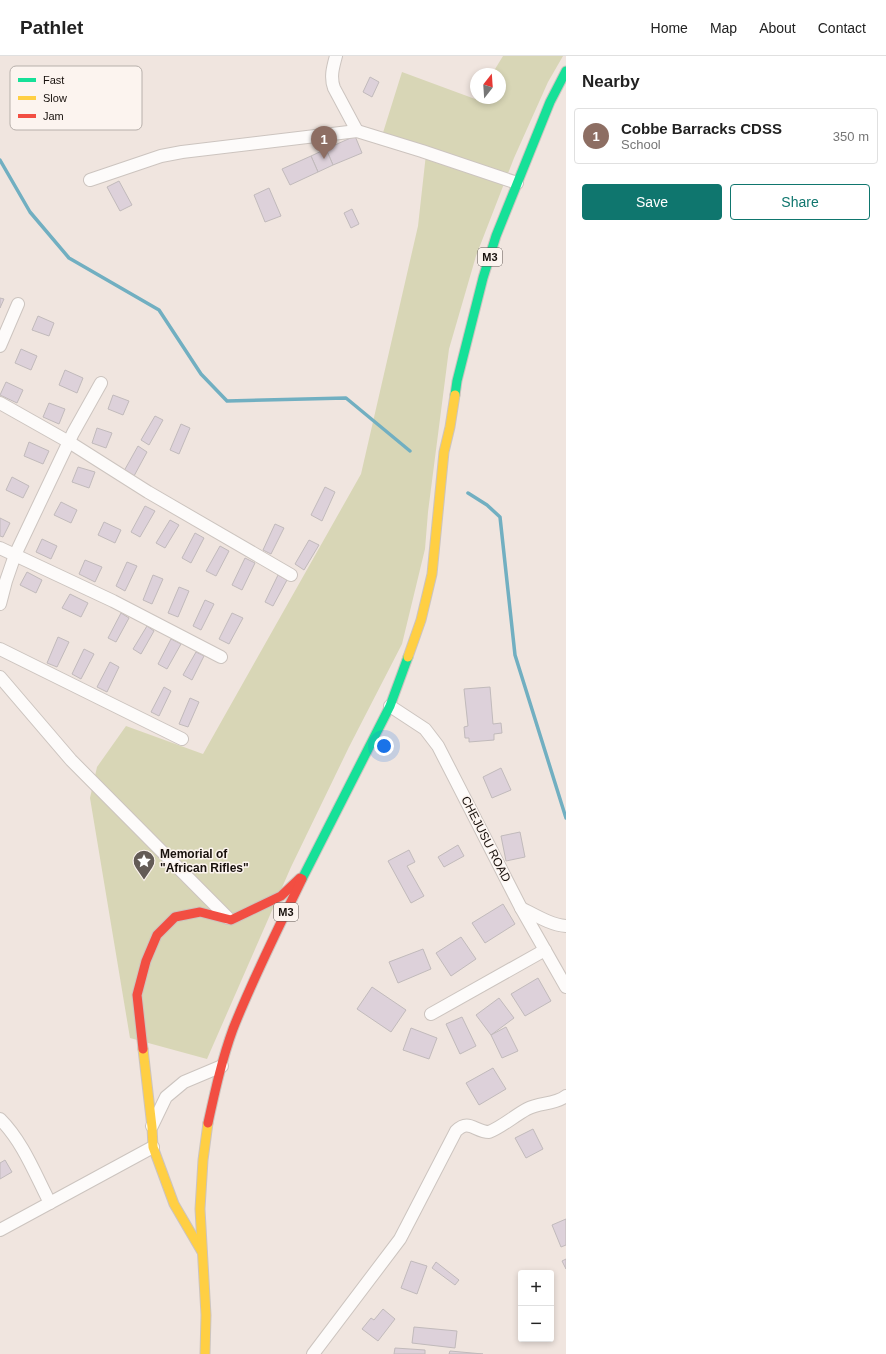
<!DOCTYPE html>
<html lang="en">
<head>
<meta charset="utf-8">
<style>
	:root { --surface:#fff; --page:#f6f6f6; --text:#222; --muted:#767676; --line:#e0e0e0; --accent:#0f766e }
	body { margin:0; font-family:Helvetica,sans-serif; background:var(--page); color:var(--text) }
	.controls { position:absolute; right:12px; bottom:12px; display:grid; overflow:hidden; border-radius:4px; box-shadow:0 2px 6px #0003 }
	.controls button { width:36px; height:36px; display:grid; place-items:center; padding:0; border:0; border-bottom:1px solid var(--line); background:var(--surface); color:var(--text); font:20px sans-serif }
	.compass { position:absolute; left:470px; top:12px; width:36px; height:36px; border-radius:50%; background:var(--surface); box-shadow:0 2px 6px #0003; rotate:17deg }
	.you { position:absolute; left:384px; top:690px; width:14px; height:14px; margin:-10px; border:3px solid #fff; border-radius:50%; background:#1a73e8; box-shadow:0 0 0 6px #1a73e833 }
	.badge { display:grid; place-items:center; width:26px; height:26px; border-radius:50%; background:var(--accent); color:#fff; font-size:13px; font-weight:700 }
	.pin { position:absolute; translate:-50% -33px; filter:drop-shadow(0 1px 2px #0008) }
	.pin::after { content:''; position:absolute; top:21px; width:14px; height:12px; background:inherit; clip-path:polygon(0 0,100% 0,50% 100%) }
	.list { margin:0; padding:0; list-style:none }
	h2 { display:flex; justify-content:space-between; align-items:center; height:52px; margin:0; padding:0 16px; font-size:17px }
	h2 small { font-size:13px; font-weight:400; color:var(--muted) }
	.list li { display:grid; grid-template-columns:26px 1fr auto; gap:12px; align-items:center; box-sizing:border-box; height:56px; margin:0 8px 8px; padding:0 8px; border:1px solid var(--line); border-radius:4px }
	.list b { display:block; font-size:15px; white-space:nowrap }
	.list p { margin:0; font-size:13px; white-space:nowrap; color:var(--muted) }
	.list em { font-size:13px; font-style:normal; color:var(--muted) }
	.actions { display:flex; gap:8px; padding:12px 16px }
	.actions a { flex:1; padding:9px 0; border:1px solid var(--accent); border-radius:4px; text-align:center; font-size:14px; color:var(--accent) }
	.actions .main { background:var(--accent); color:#fff }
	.map { position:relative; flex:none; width:566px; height:1298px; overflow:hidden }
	header { display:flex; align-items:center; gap:24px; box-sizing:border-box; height:56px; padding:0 20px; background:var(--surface); border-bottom:1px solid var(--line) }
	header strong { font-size:19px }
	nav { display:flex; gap:22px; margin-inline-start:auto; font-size:14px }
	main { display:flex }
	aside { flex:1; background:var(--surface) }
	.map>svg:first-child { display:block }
</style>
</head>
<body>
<header>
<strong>Pathlet</strong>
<nav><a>Home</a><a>Map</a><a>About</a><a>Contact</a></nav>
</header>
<main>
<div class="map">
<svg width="566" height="1298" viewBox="0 0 566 1298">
	<rect width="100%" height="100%" fill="#f0e5df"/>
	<polygon fill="#d8d6b6" points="503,0 563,0 548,26 514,102 476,200 449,293 428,456 425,493 402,588 349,691 291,811 207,1003 130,982 90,742 97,711 126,670 203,698 361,418 418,170 426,98 381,83 402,16 475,43 476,42 500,42 500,18 492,18"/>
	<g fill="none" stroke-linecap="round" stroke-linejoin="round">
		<g stroke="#71afc1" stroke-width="3.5">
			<polyline points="0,104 30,156 69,202 159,254 201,318 227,345 346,342 410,395"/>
			<polyline points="468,437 487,449 500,461 515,599 566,762"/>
		</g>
	</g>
	<g fill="#ddd1da" stroke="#c1babb">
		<polygon points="370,21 379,26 372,41 363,36"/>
		<polygon points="355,80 362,97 333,109 326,93"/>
		<polygon points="326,93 333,109 318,116 311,100"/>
		<polygon points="311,100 318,116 290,129 282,113"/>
		<polygon points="119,125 132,149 120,155 107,131"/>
		<polygon points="269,132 281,160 265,166 254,139"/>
		<polygon points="352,153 359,168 351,172 344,157"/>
		<polygon points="0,242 4,243 0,252"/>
		<polygon points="38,260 54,267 49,280 32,274"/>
		<polygon points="21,293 37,300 31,314 15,307"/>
		<polygon points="65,314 83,322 77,337 59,329"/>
		<polygon points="6,326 23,334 17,347 0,339"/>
		<polygon points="113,339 129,345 123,359 108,353"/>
		<polygon points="49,347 65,353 59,368 43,361"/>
		<polygon points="155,360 163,364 149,389 141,384"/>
		<polygon points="181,368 190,372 179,398 170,394"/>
		<polygon points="97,372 112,377 106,392 92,387"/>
		<polygon points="29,386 49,395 43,408 24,400"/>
		<polygon points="138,390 147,396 134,420 124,415"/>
		<polygon points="78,411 95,416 89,432 72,426"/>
		<polygon points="12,421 29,430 23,442 6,434"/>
		<polygon points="325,431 335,436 322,465 311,459"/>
		<polygon points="61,446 77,454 71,467 54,459"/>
		<polygon points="145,450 155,455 140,481 131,476"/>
		<polygon points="0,462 10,467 3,481 0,480"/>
		<polygon points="170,464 179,469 165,492 156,487"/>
		<polygon points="104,466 121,474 115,487 98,479"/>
		<polygon points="275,468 284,472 271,498 263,494"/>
		<polygon points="195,477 204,482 191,507 182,502"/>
		<polygon points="42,483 57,490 51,503 36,496"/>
		<polygon points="309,484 319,489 304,514 295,508"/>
		<polygon points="220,490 229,495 216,520 206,515"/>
		<polygon points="245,502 255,507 242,534 232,529"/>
		<polygon points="85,504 102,511 95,526 79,518"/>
		<polygon points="127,506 137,510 125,535 116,530"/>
		<polygon points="27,516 42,524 36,537 20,529"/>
		<polygon points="153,519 163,523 152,548 143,544"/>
		<polygon points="278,519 287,524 273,550 265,546"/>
		<polygon points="179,531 189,535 178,561 168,557"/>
		<polygon points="70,538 88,547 81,561 62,552"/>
		<polygon points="205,544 214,548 201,574 193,570"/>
		<polygon points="121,557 129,562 116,586 108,582"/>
		<polygon points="232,557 243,562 229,588 219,583"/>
		<polygon points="147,570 154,575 141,598 133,593"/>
		<polygon points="58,581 69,586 57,611 47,607"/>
		<polygon points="171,583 181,588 167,613 158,608"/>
		<polygon points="84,593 94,598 81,623 72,618"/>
		<polygon points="196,596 204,600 192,624 183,619"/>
		<polygon points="110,606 119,611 107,636 97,631"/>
		<polygon points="164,631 171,635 159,660 151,656"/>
		<polygon points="490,631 493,668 501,667 502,677 494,678 494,684 469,686 469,682 465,682 464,671 468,670 464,633"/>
		<polygon points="190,642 199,646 188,671 179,668"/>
		<polygon points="501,712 511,734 492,742 483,721"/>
		<polygon points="520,776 525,801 506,805 501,780"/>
		<polygon points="458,789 464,800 444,811 438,801"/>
		<polygon points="409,794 415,806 407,810 424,840 411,847 388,805"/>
		<polygon points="503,848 515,868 485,887 472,867"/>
		<polygon points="461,881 476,903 451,920 436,897"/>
		<polygon points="423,893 431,913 398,927 389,906"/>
		<polygon points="538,922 551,945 525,960 511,938"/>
		<polygon points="372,931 406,954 391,976 357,953"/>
		<polygon points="499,942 514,962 491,979 476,959"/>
		<polygon points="462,961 476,990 460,998 446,968"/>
		<polygon points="506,971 518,995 502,1002 491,979"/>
		<polygon points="411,972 437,982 429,1003 403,994"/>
		<polygon points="493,1012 506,1033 479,1049 466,1027"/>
		<polygon points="533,1073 543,1093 526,1102 515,1082"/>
		<polygon points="5,1104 12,1116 0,1123 0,1107"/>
		<polygon points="566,1163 566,1189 561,1191 552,1169"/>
		<polygon points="566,1203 566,1213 562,1205"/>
		<polygon points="411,1205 427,1210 417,1238 401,1232"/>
		<polygon points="436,1206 459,1224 455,1229 432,1212"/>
		<polygon points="383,1253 395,1263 378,1285 362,1273 371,1262 374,1264"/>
		<polygon points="414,1271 457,1275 455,1292 412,1287"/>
		<polygon points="395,1292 425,1294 425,1298 394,1298"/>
		<polygon points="450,1295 483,1298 449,1298"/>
	</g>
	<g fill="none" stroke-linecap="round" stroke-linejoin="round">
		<g stroke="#ccc4bf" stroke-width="14">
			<g id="street">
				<path d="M336,0C333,11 330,21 334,32L357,75"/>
				<polyline points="90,124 161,100 182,96 357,75 422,95 517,127"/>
				<polyline points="0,290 18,248"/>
				<polyline points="0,347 69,386 148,436 291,519"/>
				<polyline points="0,492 113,545 221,601"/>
				<polyline points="0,548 6,525 15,499 73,377 101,327"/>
				<polyline points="0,593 182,683"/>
				<polyline points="0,621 71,704 228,862"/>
				<polyline points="390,650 425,673 438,690 521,852 566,931"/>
				<path d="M521,852C535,859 551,869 566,870"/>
				<polyline points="431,958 545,894"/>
				<path d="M0,1063C23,1086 35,1118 50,1147"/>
				<polyline points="152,1070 166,1041 184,1026 222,1010"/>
				<polyline points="0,1174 153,1091"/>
				<path d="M313,1298L400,1183L456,1075C469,1062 475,1076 489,1076C502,1071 514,1060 527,1053C540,1046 554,1049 566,1040"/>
			</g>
		</g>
		<g stroke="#ccc4bf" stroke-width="11">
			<g id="fast">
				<polyline points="455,339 457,325 483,222 496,180 550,46 566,15"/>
				<polyline points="302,823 390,650 408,601"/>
			</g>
		</g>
		<g stroke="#ccc4bf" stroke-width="11">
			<g id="slow">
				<polyline points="408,601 421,564 432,518 444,396 450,371 455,339"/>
				<polyline points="143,993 152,1071 153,1091 174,1148 202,1196"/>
				<polyline points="205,1298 206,1259 200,1153 203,1104 208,1067"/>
			</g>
		</g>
		<g stroke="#ccc4bf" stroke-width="11">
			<g id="jam">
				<polyline points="143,993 137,939 146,905 157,879 175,861 200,856 231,864 281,840 300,822"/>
				<path d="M208,1067C215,1035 222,1003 233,973C253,922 278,873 302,823"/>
			</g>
		</g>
		<use href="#street" stroke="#fdfbfa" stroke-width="12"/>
		<use href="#fast" stroke="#16e098" stroke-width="9"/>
		<use href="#slow" stroke="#ffcf43" stroke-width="9"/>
		<use href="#jam" stroke="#f24e42" stroke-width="9"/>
	</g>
	<defs>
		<g id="sight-pin" transform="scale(1.15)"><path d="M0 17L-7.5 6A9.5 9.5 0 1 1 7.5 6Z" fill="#635b56" stroke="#fcf4ef"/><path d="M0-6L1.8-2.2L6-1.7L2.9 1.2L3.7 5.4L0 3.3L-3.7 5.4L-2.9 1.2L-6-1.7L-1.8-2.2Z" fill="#fff"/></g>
	</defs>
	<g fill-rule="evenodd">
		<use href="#sight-pin" x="144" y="805"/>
	</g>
	<g text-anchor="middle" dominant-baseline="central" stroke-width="3" stroke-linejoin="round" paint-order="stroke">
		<g fill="#fcf4ef" stroke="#5c5450" stroke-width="1">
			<rect x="478" y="192" width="24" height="18" rx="3"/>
			<rect x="274" y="847" width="24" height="18" rx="3"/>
		</g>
		<g font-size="11" font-weight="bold" fill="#17100c">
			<text x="490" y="201">M3</text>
			<text x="286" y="856">M3</text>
		</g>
		<g font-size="12" fill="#17100c" stroke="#fcf4ef">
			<text transform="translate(486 783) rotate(63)">CHEJUSU ROAD</text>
		</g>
		<g font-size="12" font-weight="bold" fill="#17100c" stroke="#fcf4ef" text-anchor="start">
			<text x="160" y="798">Memorial of<tspan x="160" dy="14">"African Rifles"</tspan></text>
		</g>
	</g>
	<rect x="10" y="10" width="132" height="64" rx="6" fill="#fcf4ef" stroke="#b7b0ab" stroke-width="1"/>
	<rect x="18" y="22" width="18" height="4" fill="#16e098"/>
	<rect x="18" y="40" width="18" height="4" fill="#ffcf43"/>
	<rect x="18" y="58" width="18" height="4" fill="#f24e42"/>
	<g font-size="11" fill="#17100c">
		<text x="43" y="28">Fast</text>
		<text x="43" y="46">Slow</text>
		<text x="43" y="64">Jam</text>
	</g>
</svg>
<div class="controls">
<button>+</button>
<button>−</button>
</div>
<svg class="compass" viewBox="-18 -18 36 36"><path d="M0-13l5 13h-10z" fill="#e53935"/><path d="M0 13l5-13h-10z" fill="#767676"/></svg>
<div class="you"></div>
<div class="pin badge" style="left:324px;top:103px;background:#8d6e63">1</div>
</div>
<aside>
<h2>Nearby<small></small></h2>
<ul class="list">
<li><span class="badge" style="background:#8d6e63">1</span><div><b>Cobbe Barracks CDSS</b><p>School</p></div><em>350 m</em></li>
</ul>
<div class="actions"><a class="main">Save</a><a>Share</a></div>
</aside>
</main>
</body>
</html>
